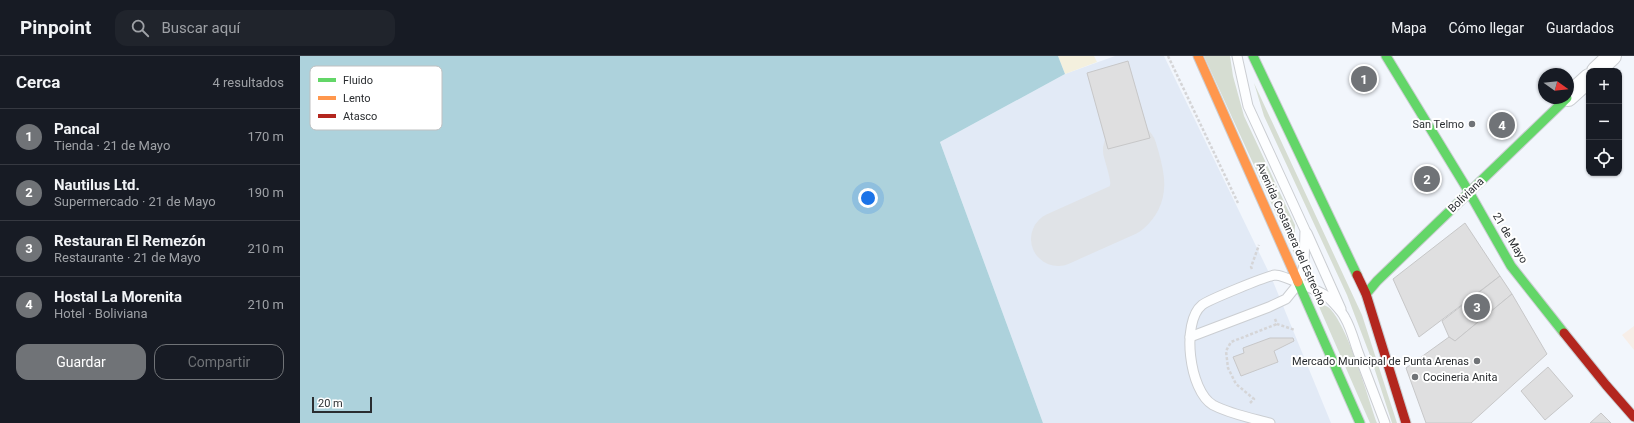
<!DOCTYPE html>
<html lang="es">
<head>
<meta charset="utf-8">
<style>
	:root { --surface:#171b24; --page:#20242c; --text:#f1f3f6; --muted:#9ea1a6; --line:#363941; --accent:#707377 }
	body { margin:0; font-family:Roboto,sans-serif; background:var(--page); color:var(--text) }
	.controls { position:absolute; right:12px; top:12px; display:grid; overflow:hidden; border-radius:8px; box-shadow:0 1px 3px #0004 }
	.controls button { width:36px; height:36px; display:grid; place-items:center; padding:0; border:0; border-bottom:1px solid var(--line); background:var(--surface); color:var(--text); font:20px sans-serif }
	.compass { position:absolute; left:1238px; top:12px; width:36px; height:36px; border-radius:50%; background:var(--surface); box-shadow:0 1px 3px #0004; rotate:105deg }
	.scale { position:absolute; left:12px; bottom:10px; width:60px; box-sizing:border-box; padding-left:4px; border:2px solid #2a2d30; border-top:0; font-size:11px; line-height:14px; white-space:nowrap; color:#2a2d30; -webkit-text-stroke:3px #fff; paint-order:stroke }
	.you { position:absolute; left:568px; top:142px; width:14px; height:14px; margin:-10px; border:3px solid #fff; border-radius:50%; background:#1a73e8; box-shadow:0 0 0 6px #1a73e833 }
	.badge { display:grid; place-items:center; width:26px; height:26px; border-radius:50%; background:var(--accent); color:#fff; font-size:13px; font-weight:700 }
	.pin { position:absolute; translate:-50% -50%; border:2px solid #fff; box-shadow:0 1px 4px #0006 }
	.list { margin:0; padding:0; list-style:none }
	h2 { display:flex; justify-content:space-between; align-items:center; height:52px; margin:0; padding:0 16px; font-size:17px }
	h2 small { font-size:13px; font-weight:400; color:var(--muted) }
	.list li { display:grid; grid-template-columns:26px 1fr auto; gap:12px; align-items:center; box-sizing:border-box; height:56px; padding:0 16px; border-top:1px solid var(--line) }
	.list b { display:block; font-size:15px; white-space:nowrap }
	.list p { margin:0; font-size:13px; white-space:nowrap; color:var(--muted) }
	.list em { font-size:13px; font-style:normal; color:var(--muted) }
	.actions { display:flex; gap:8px; padding:12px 16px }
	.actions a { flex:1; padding:9px 0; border:1px solid var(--accent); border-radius:12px; text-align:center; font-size:14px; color:var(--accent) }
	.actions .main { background:var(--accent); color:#fff }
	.icon { flex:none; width:22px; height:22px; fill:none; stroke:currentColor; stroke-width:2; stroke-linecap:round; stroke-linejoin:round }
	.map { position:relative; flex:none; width:1334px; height:367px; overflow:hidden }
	header { display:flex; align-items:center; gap:24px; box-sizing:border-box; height:56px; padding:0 20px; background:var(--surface); border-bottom:1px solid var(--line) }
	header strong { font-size:19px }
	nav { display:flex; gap:22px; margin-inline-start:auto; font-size:14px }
	.search { width:280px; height:36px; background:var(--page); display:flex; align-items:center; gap:10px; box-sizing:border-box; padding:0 14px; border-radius:12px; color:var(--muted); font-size:15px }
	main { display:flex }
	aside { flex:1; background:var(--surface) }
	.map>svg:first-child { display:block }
</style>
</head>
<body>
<header>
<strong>Pinpoint</strong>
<div class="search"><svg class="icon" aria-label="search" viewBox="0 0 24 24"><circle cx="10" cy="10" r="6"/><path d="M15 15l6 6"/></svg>Buscar aquí</div>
<nav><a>Mapa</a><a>Cómo llegar</a><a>Guardados</a></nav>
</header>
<main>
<aside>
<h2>Cerca<small>4 resultados</small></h2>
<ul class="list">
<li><span class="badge">1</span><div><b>Pancal</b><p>Tienda · 21 de Mayo</p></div><em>170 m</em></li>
<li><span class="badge">2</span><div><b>Nautilus Ltd.</b><p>Supermercado · 21 de Mayo</p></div><em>190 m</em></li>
<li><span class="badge">3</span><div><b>Restauran El Remezón</b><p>Restaurante · 21 de Mayo</p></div><em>210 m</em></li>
<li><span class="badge">4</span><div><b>Hostal La Morenita</b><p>Hotel · Boliviana</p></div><em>210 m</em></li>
</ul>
<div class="actions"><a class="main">Guardar</a><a>Compartir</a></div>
</aside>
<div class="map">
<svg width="1334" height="367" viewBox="0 0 1334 367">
	<rect width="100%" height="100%" fill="#f2f6fc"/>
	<polygon fill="#e2eaf6" points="815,0 864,0 972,223 1031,367 743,367 640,86 765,18"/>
	<polygon fill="#f7eee8" points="1334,270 1334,294 1322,279"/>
	<g fill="#d6ddd2">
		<polygon points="904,0 930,0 933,20 944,60 995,169 994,197"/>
		<polygon points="954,27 1062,259 1097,367 1092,367 1071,302 1047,239 964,60"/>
		<path d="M1017,246C1020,248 1025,249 1028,251C1047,266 1068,342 1077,367H1070Z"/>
	</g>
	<polygon fill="#f4f0de" points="758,0 794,0 797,6 765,18"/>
	<polygon fill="#add2dc" points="0,0 758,0 765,18 640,86 743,367 0,367"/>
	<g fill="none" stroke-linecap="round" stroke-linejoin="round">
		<path stroke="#e0e3e7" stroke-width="54" d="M758,183L825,153C845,136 836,116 830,94"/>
	</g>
	<g fill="#dfdfe0" stroke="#c7c7c8">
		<polygon points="828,5 850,82 808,93 787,17"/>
		<polygon points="1165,167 1200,220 1119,281 1093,223"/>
		<polygon points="1200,220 1212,238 1155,285 1149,281 1142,265"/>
		<polygon points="1212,238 1247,298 1171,367 1126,367 1106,312 1149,281 1155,285"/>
		<polygon points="970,282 993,282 994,285 974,295 978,306 941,320 933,301 944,297 943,292"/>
		<polygon points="1248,311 1273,340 1245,364 1221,335"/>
		<polygon points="1301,357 1311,367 1290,367"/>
	</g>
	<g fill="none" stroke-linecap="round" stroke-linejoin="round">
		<g stroke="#cbced2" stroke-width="11">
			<g id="lane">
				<polyline points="1007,177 1041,253"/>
				<polyline points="890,281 969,251 986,243 999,227 1004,209 1005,174 948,50 937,0"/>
				<path d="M970,367C951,362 930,358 913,349C889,335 881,266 902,249C908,244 967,220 975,219C983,219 1021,236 1028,241C1033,247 1042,255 1045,262C1051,272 1054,285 1058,296C1067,320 1076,343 1085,367"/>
			</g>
		</g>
		<g stroke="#cbced2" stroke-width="20">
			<g id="street">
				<polyline points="1296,15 1312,0"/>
				<polyline points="1268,41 1289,22"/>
			</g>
		</g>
		<g stroke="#cbced2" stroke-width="11">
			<g id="fast">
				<polyline points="953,0 1057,219"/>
				<polyline points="1086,0 1169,136 1211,210 1264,277"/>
				<polyline points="998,226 1060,367"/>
				<polyline points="1066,238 1077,225 1267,42"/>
			</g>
		</g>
		<g stroke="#cbced2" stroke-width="11">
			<polyline id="slow" points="898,0 998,226"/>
		</g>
		<g stroke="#cbced2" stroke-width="11">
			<g id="jam">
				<polyline points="1057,219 1066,238 1106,367"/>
				<polyline points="1264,277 1306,329 1334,361"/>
			</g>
		</g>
		<g stroke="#d5d5d7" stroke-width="2.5" stroke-dasharray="3 2" stroke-linecap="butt">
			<polyline points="868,0 938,147"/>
			<polyline points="952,213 951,211 959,189"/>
			<polyline points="975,263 977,268 995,274"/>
			<polyline points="950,347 954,343 936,328 928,312 926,295 931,286 977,268"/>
		</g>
		<use href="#lane" stroke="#fdfeff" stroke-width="9"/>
		<use href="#street" stroke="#fdfeff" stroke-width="18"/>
		<use href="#fast" stroke="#63d668" stroke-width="9"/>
		<use href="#slow" stroke="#ff974d" stroke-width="9"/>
		<use href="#jam" stroke="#b3261e" stroke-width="9"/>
	</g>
	<g fill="#707377" stroke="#fff" stroke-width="1.5">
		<circle cx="1172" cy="68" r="4"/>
		<circle cx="1177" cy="305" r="4"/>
		<circle cx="1115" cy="321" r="4"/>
	</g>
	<g text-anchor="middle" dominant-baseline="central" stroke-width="4" stroke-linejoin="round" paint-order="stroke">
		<g font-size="11" fill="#2a2d30" stroke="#fff" text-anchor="end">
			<text x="1164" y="68">San Telmo</text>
			<text x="1169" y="305">Mercado Municipal de Punta Arenas</text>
			<text x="1123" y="321" text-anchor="start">Cocineria Anita</text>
		</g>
		<g font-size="11" fill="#2a2d30" stroke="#fff">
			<text transform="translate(1166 139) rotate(-44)">Boliviana</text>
			<text transform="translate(991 178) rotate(66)">Avenida Costanera del Estrecho</text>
			<text transform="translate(1210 182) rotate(59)">21 de Mayo</text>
		</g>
	</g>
	<rect x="10" y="10" width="132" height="64" rx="6" fill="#fff" stroke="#bfc0c1" stroke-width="1"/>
	<rect x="18" y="22" width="18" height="4" fill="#63d668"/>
	<rect x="18" y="40" width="18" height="4" fill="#ff974d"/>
	<rect x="18" y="58" width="18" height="4" fill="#b3261e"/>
	<g font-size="11" fill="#2a2d30">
		<text x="43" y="28">Fluido</text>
		<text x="43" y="46">Lento</text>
		<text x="43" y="64">Atasco</text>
	</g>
</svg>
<div class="controls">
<button>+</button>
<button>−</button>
<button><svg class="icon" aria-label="locate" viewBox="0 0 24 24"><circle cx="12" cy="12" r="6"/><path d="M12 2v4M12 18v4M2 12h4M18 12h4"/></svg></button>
</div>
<svg class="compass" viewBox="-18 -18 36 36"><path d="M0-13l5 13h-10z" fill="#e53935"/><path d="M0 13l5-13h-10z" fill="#9ea1a6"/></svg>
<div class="scale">20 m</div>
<div class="you"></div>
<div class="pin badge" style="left:1064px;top:23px">1</div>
<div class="pin badge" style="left:1127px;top:123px">2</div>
<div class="pin badge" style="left:1177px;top:251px">3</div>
<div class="pin badge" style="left:1202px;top:69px">4</div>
</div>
</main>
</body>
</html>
